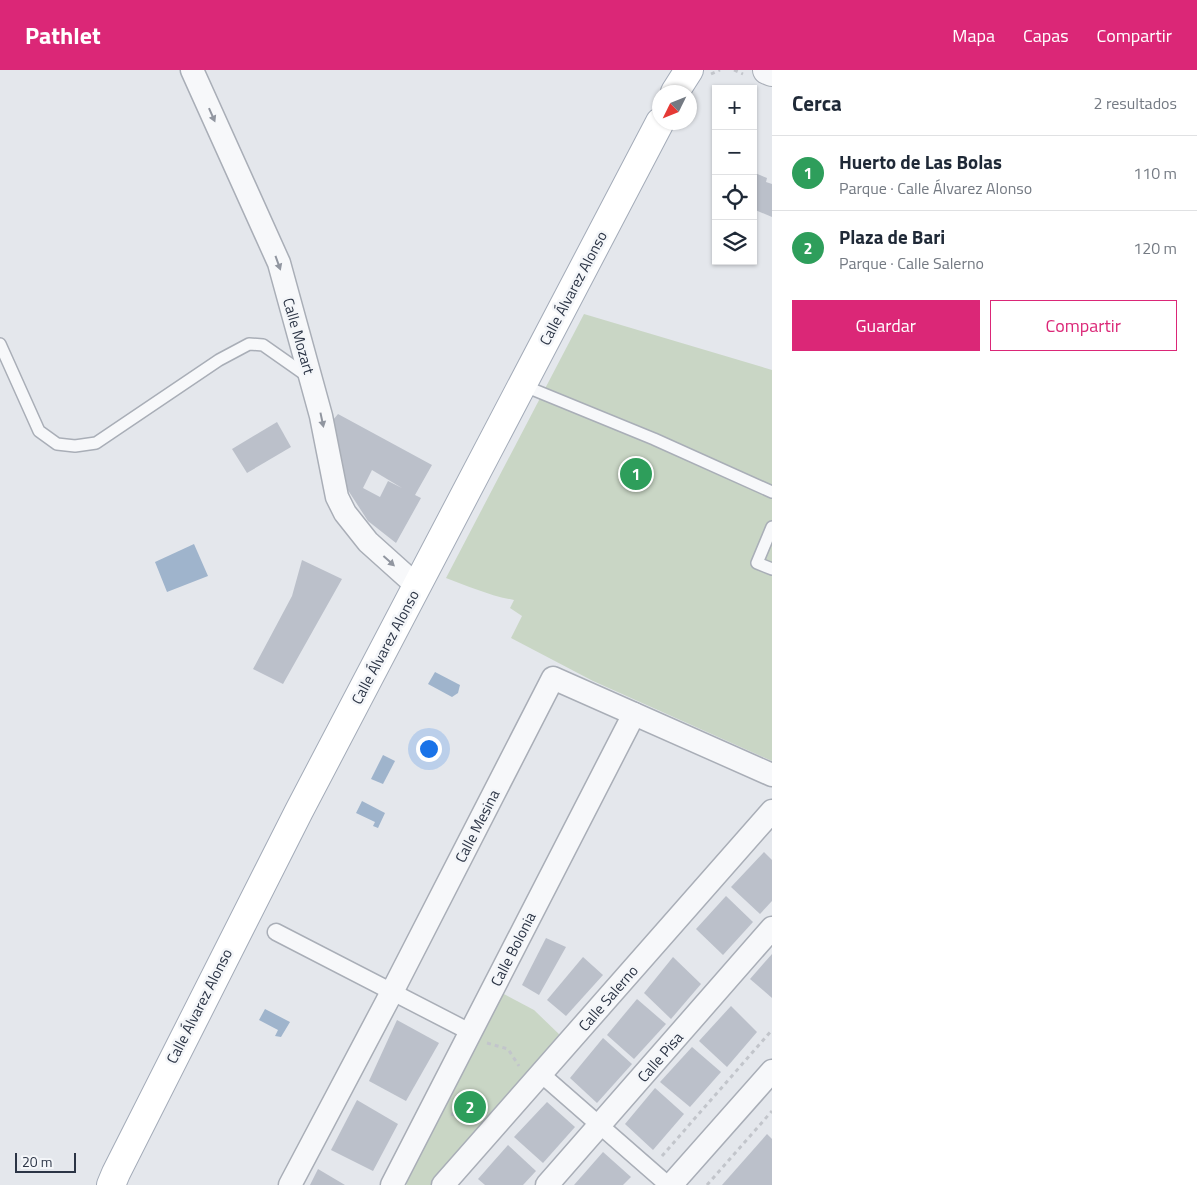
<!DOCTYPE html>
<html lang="es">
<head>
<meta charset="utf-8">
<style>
	:root { --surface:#fff; --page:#f6f6f7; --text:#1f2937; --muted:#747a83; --line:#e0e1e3; --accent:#db2777 }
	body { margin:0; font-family:"Titillium Web",sans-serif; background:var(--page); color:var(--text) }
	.controls { position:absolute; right:15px; top:15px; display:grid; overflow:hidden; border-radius:0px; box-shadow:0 1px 4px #0004 }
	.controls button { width:45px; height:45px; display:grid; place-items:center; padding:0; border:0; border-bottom:1px solid var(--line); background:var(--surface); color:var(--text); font:25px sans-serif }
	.compass { position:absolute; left:652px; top:15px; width:45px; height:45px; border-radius:50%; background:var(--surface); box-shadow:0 1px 4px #0004; rotate:227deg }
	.scale { position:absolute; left:15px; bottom:12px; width:61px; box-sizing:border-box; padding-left:5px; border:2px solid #2b3445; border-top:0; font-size:14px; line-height:18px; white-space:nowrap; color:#2b3445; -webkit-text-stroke:4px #f4f6f9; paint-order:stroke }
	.you { position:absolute; left:428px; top:678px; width:18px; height:18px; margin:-12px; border:4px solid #fff; border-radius:50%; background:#1a73e8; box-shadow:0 0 0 8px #1a73e833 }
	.badge { display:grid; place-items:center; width:32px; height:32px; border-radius:50%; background:var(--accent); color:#fff; font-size:16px; font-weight:700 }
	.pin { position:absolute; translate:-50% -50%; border:2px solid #fff; box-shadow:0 1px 5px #0006 }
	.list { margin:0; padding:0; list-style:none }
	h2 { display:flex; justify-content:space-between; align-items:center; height:65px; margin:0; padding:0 20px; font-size:21px }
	h2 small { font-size:16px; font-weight:400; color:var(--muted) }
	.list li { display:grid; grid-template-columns:32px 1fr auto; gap:15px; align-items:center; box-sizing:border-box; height:75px; padding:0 20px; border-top:1px solid var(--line) }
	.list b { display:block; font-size:19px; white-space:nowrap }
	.list p { margin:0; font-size:16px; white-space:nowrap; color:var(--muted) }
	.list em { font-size:16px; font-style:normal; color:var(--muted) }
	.actions { display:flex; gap:10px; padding:15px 20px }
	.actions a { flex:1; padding:11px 0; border:1px solid var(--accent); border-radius:0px; text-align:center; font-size:18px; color:var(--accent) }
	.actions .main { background:var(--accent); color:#fff }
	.icon { flex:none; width:28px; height:28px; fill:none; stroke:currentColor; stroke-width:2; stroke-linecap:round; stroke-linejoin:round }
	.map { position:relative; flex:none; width:772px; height:1115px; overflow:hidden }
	header { display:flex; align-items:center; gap:30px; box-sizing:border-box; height:70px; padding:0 25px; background:var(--accent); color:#fff }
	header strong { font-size:24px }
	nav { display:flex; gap:28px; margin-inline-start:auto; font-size:18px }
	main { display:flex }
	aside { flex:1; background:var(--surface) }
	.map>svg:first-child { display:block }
</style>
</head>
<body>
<header>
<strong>Pathlet</strong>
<nav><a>Mapa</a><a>Capas</a><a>Compartir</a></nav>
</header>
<main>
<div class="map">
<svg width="772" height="1115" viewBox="0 0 772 1115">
	<rect width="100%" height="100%" fill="#e4e7ec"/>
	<g fill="#c9d6c5">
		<path d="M584,244L772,300V691L593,611L511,568L522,546L510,538L514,530C490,526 468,516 446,508Z"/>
		<polygon points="502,923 534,940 562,967 433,1115 407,1115 402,1107"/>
	</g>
	<g fill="#9fb4cc">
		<polygon points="194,474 208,506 167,522 155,492"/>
		<polygon points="435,602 460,615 458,623 452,627 428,614"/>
		<polygon points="383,685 395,691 383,714 371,709"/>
		<polygon points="362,731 385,743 378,758 373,756 375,752 356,743"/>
		<polygon points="265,939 290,952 281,967 275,966 278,960 259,950"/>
	</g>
	<g fill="#bbc0ca" fill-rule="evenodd">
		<polygon points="755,103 767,108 766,112 772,114 772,147 753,139 753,108"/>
		<path d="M338,344L432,395L415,425L421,428L396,473L368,451L344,414L340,382L333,350ZM372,400L402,418L388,411L380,427L363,418Z"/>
		<polygon points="277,352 291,377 247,403 232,379"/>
		<polygon points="302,490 342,509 283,614 253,599 292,526"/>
		<polygon points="764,782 772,790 772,831 760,844 731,817"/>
		<polygon points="726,826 753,852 723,885 696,859"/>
		<polygon points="546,868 566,877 539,925 522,915"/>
		<polygon points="772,884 772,928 750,909"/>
		<polygon points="583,887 603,905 566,946 547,930"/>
		<polygon points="673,887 701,914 671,949 644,923"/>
		<polygon points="637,929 666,954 634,989 607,965"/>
		<polygon points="731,936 757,962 727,997 699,971"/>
		<polygon points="397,950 439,973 406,1031 369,1011"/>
		<polygon points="603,968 632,994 597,1033 570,1008"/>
		<polygon points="692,977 721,1002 690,1037 660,1012"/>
		<polygon points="655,1018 684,1044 653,1080 625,1054"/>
		<polygon points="357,1030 398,1054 373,1101 331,1080"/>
		<polygon points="547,1032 575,1057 543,1093 514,1067"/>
		<polygon points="767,1064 772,1069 772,1115 722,1115"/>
		<polygon points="508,1075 536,1101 523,1115 485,1115 478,1109"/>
		<polygon points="603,1082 631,1107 623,1115 574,1115"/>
		<polygon points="318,1099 345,1115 310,1115"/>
	</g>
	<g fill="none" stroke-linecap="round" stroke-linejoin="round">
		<g stroke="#a9aeb7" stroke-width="14">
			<g id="service">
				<polyline points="0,274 39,361 57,374 75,376 96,373 219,290 249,274 263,275 310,308"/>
				<polyline points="522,315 654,369 772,422"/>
				<polyline points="772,457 757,493 772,499"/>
			</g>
		</g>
		<g stroke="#a9aeb7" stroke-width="19">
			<g id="pedestrian">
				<polyline points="276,862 470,962"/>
				<polyline points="541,1004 668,1115"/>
			</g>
		</g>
		<g stroke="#a9aeb7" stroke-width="25">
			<g id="minor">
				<polyline points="192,0 279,193 321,346 337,427 345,443 368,472 417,516"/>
				<polyline points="290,1115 392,922 553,608 772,705"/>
				<polyline points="392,1115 634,644"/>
				<polyline points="443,1115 772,741"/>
				<polyline points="547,1115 772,858"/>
				<polyline points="671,1115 772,1001"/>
			</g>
		</g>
		<g stroke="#a9aeb7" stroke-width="30">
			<polyline id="tertiary" points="767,0 772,2"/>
		</g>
		<g stroke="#a3abb8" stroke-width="30">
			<g id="primary">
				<polyline points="675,22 689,0"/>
				<polyline points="111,1115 116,1103 299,741 660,52"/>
			</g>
		</g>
		<g stroke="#c2c5cb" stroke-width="3" stroke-dasharray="4 4" stroke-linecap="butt">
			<polyline points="734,0 743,4"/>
			<polyline points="711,4 720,0"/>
			<polyline points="487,973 508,979 519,996"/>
			<polyline points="451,1044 462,1047 468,1054"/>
			<polyline points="662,1086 772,960"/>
			<polyline points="707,1115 772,1041"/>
		</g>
		<use href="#service" stroke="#f7f8fa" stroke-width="11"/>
		<use href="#pedestrian" stroke="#f7f8fa" stroke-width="16"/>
		<use href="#minor" stroke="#f7f8fa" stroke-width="22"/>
		<use href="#tertiary" stroke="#f7f8fa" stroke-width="28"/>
		<use href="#primary" stroke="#fff" stroke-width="28"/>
	</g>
	<defs><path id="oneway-solid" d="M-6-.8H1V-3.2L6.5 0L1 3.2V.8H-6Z" transform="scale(1.25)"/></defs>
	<g fill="#9196a0">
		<use href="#oneway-solid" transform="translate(212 45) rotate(66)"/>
		<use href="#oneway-solid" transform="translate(278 193) rotate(70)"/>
		<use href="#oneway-solid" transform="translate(322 350) rotate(78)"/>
		<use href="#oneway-solid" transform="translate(389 491) rotate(42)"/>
	</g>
	<g text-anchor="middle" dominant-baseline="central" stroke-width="5" stroke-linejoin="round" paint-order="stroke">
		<g font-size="15" fill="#2b3445" stroke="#f4f6f9">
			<text transform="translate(573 218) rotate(-62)">Calle Álvarez Alonso</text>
			<text transform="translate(299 266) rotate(74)">Calle Mozart</text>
			<text transform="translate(385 577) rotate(-62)">Calle Álvarez Alonso</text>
			<text transform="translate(477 756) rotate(-63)">Calle Mesina</text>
			<text transform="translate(513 879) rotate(-63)">Calle Bolonia</text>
			<text transform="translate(608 928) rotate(-49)">Calle Salerno</text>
			<text transform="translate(199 936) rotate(-63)">Calle Álvarez Alonso</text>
			<text transform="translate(660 987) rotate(-49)">Calle Pisa</text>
		</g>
	</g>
</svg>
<div class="controls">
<button>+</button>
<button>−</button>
<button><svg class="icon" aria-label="locate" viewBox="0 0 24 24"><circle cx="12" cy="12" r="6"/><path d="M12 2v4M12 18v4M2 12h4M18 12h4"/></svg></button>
<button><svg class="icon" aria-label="layers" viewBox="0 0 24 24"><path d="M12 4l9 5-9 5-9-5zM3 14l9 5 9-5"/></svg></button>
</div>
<svg class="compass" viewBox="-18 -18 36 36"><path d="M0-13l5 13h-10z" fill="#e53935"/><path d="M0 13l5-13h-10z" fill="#747a83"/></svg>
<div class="scale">20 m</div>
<div class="you"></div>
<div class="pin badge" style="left:636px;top:404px;background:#2e9e5b">1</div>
<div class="pin badge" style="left:470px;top:1037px;background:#2e9e5b">2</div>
</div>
<aside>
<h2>Cerca<small>2 resultados</small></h2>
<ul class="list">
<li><span class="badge" style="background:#2e9e5b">1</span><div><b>Huerto de Las Bolas</b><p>Parque · Calle Álvarez Alonso</p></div><em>110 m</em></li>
<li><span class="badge" style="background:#2e9e5b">2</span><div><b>Plaza de Bari</b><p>Parque · Calle Salerno</p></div><em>120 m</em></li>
</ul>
<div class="actions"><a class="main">Guardar</a><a>Compartir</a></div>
</aside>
</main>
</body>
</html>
